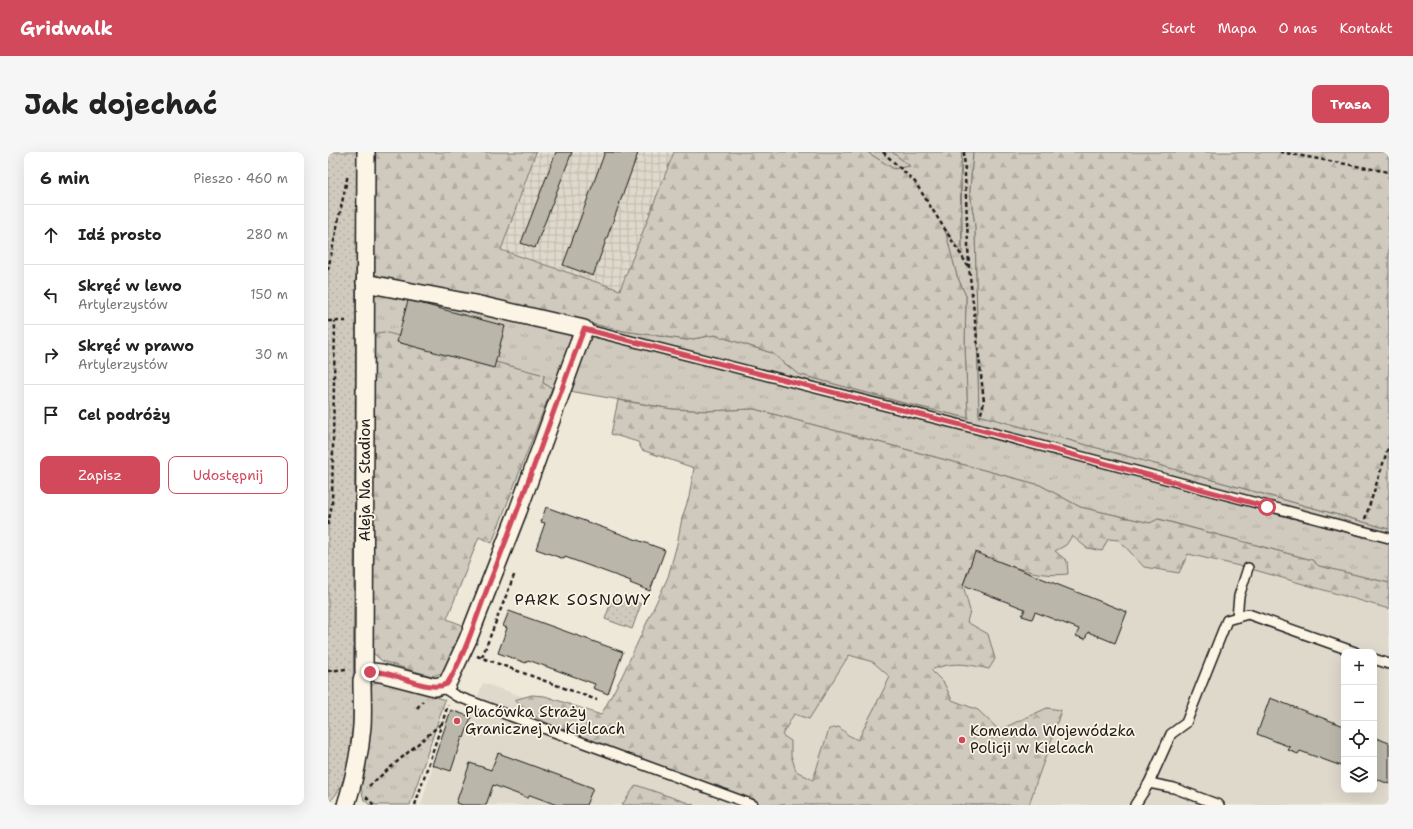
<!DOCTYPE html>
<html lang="pl">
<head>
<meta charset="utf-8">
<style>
	:root { --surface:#fff; --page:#f6f6f6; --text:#222; --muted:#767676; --line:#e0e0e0; --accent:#d1495b }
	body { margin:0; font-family:"Shantell Sans",sans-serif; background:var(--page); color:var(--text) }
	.controls { position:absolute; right:12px; bottom:12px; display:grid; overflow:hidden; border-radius:8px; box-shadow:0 4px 16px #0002 }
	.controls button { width:36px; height:36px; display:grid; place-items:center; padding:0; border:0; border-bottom:1px solid var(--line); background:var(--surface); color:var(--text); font:20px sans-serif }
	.stop { position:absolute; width:12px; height:12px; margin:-9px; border:3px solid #d1495b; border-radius:50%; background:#fff }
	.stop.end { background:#d1495b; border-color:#fff; box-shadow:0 1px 4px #0008 }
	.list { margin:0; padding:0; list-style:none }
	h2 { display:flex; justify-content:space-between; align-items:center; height:52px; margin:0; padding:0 16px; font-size:17px }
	h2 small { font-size:13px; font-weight:400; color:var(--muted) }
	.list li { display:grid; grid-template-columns:26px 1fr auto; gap:12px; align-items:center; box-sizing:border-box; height:60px; padding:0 16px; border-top:1px solid var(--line) }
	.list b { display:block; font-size:15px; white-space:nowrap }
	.list p { margin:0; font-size:13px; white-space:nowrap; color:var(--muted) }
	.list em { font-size:13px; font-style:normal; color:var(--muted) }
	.actions { display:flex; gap:8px; padding:12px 16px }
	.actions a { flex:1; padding:9px 0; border:1px solid var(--accent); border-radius:8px; text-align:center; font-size:14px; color:var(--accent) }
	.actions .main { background:var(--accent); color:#fff }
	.icon { flex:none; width:22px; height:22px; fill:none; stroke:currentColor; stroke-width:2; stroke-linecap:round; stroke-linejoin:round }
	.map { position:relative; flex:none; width:1061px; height:653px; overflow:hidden; border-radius:8px }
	header { display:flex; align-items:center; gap:24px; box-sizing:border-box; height:56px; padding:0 20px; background:var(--accent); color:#fff }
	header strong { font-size:19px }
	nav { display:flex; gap:22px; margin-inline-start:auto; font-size:14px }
	.intro { display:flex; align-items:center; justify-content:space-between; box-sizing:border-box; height:96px; padding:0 24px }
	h1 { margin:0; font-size:28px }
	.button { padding:10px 18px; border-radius:8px; background:var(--accent); color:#fff; font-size:14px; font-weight:700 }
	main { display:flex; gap:24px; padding:0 24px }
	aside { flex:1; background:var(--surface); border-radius:8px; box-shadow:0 4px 16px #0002 }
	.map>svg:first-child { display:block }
</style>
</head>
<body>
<header>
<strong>Gridwalk</strong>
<nav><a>Start</a><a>Mapa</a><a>O nas</a><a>Kontakt</a></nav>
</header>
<div class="intro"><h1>Jak dojechać</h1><a class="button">Trasa</a></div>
<main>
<aside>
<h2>6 min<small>Pieszo · 460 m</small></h2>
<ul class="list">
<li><svg class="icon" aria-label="ahead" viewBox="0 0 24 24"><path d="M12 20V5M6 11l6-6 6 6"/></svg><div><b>Idź prosto</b></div><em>280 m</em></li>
<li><svg class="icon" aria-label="left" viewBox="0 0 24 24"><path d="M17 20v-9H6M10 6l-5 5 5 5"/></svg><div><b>Skręć w lewo</b><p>Artylerzystów</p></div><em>150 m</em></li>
<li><svg class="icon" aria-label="right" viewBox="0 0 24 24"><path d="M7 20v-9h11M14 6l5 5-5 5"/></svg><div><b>Skręć w prawo</b><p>Artylerzystów</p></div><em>30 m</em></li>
<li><svg class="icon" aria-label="arrive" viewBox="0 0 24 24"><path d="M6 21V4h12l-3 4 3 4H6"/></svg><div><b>Cel podróży</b></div></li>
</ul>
<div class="actions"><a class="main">Zapisz</a><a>Udostępnij</a></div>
</aside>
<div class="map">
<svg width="1061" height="653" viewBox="0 0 1061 653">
	<defs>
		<pattern id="industrial-grid" width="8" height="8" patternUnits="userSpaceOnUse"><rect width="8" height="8" fill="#ded9cb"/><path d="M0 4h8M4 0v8" fill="none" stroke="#bebaae"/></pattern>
		<pattern id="grass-tufts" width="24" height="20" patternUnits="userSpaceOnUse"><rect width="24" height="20" fill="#cfcabd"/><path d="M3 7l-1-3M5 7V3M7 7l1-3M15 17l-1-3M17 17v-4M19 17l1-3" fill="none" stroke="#b1ada2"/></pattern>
		<pattern id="forest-firs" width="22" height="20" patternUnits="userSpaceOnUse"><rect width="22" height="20" fill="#cfcabd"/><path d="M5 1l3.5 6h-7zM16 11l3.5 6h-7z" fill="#b1ada2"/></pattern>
		<pattern id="park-dots" width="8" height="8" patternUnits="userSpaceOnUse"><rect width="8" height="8" fill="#cfcabd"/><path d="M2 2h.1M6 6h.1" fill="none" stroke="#b1ada2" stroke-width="1.8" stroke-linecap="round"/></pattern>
	</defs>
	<rect width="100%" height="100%" fill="#eee8d9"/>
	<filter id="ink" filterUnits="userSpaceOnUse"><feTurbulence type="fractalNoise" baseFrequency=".025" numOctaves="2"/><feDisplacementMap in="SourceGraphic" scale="8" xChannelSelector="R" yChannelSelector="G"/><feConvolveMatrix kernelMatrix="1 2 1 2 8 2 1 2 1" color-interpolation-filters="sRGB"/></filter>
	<g filter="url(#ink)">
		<path fill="#ded9cb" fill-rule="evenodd" d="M395,267L860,402L920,416L1061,457V653H93L122,557L142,564L155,531L276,572L356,412ZM1016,500H1046V638H1016Z"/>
		<polygon fill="url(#industrial-grid)" points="208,0 346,0 293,138 173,98"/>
		<g fill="url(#grass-tufts)" stroke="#76736c">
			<polygon points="539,0 564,0 582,14 566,17"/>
			<path d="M634,0H645L642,40L647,73L651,263L1061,377V431L991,414L984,408L831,367L822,371L752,355L712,333L426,257L380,259L344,257L224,236L215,231L216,223L45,187V123L296,179L359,188L387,183L444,201L470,222L576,251L640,266L637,194L638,144L629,124L615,72L634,102C635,68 632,34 634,0Z"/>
			<polygon points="56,529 117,548 82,653 42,653 36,648 33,636 42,536 47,530"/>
		</g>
		<g fill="url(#forest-firs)" stroke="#76736c" fill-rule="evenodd">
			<polygon points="46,0 208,0 173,98 292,138 346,0 539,0 566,17 582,14 564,0 634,0 632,26 634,103 616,74 629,124 638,144 637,194 640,266 576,251 470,222 444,201 387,183 359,188 296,179 45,123"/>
			<polygon points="645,0 1061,0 1061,377 651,263 647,73 642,40"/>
			<polygon points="56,180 216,223 215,231 224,236 164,391 151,385 119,467 137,474 119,517 114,521 104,524 79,517 54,509 45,501 44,493 45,187 49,181"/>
			<path d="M290,248L344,257L380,259L426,257L712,333L752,355L822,371L830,367L984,408L991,414L1061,431V457L920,416L860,402L851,421L816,415L791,388L780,387L774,399L759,396L744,384L738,393L727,399L739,409L740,422C708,426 677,412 647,401L635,433L642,459L639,470L660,482L667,507L661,517C639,512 625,509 603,518L616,531L624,548L650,558L671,578L719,556L733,558C724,591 710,621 701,653H433L265,592L211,567L186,548L204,543L217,544L273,563L294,524L340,425L349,392L354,366L361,345L366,316L314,298L310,290L283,282ZM521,503L545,510L562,525L530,588L520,583L511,575L501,577L485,628L468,619L463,603V589L454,583L466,562L481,567Z"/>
			<polygon points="308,633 366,653 294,653"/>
		</g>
		<g fill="url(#park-dots)" stroke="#76736c">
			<path d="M0,0H29L25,572C22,597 21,634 0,651Z"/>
			<polygon points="286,442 313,452 304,477 277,467"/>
		</g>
		<g fill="#bab6aa" stroke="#1c1c1c">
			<polygon points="228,0 244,0 207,96 193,91"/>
			<polygon points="277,0 310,1 265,124 235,113"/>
			<polygon points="80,148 177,174 166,216 69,190"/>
			<polygon points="218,355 337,398 322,439 302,431 303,429 237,405 236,407 208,397 217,371 213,370"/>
			<polygon points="647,400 799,460 787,491 760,480 757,487 748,484 751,477 707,460 704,467 694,464 697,457 635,433"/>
			<polygon points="181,459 295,500 280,542 265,536 267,532 200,508 198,511 170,501 179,476 175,474"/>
			<polygon points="942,546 1016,574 1016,615 972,599 970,602 960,598 962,595 929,582"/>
			<polygon points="123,558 143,565 136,586 134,585 123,619 104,613"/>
			<polygon points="1046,585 1061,591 1061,632 1046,626"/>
			<polygon points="170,601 265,636 258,653 229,653 202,643 200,646 165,633 158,653 135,653 128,651 142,611 163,618"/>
		</g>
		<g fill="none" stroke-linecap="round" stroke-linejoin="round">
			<g stroke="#1c1c1c" stroke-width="12">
				<g id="service">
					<polyline points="256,177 649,277 1061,386"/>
					<polyline points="909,465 911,444 920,416"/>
					<polyline points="1046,507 1061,512"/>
					<polyline points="114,535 128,544 425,653"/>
					<polyline points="821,631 846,636 891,653"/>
					<polyline points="807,653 821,631 843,582 858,571 899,468 920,462 1027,500"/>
				</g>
			</g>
			<g stroke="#1c1c1c" stroke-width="20">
				<g id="minor">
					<polyline points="37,131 147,152 256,177 190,359 140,487 119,532 107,535 53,521 44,520 37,521"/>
					<path d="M18,653C26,628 32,601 34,574C35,559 34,543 34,528L37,521L36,518L38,0"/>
				</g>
			</g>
			<g stroke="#1c1c1c" stroke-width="2.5" stroke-dasharray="4 3" stroke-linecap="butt">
				<polyline points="555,0 587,30 640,114"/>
				<polyline points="636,0 641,115 656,250 652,265"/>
				<polyline points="952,0 1061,20"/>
				<polyline points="0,118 20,22"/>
				<polyline points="0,169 21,169"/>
				<polyline points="1037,367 1061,293"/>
				<polyline points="0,373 4,352 7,169"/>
				<polyline points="149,504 269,548"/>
				<polyline points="154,505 187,421"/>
				<polyline points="0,519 19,517"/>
				<polyline points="89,556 95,549"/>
				<polyline points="41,634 114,571"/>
				<polyline points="38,645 46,653"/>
				<polyline points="87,653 120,553"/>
			</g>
			<use href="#service" stroke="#fcf5e5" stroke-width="9"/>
			<use href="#minor" stroke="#fcf5e5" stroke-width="17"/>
		</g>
	</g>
	<g fill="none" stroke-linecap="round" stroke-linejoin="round" filter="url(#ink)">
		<path stroke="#d1495b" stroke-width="5" d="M42,520C65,517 98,542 119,532C138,502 148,465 161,432C195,348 224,262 256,177L649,277L939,355"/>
	</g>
	<g fill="#d1495b" stroke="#fcf5e5" stroke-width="1.5">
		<circle cx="129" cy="569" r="4"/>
		<circle cx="634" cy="588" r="4"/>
	</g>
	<g text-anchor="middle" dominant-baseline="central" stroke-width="3.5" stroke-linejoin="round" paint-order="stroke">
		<g font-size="15" fill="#1c1c1c" stroke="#fcf5e5">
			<text transform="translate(37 328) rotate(-90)">Aleja Na Stadion</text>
		</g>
		<g font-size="15" fill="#1c1c1c" stroke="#fcf5e5" text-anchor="start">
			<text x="137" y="560">Placówka Straży<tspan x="137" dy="17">Granicznej w Kielcach</tspan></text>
			<text x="642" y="579">Komenda Wojewódzka<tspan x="642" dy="17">Policji w Kielcach</tspan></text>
		</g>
		<g font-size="16" letter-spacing="1" fill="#1c1c1c" stroke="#fcf5e5">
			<text x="255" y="447">PARK SOSNOWY</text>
		</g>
	</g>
</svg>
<div class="controls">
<button>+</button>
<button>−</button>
<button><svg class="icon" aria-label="locate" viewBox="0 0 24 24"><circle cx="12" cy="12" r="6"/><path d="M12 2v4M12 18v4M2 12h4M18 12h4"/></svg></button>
<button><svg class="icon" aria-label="layers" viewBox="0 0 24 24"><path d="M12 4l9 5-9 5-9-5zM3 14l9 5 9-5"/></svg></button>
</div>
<div class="stop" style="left:939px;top:355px"></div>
<div class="stop end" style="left:42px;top:520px"></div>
</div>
</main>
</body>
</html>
